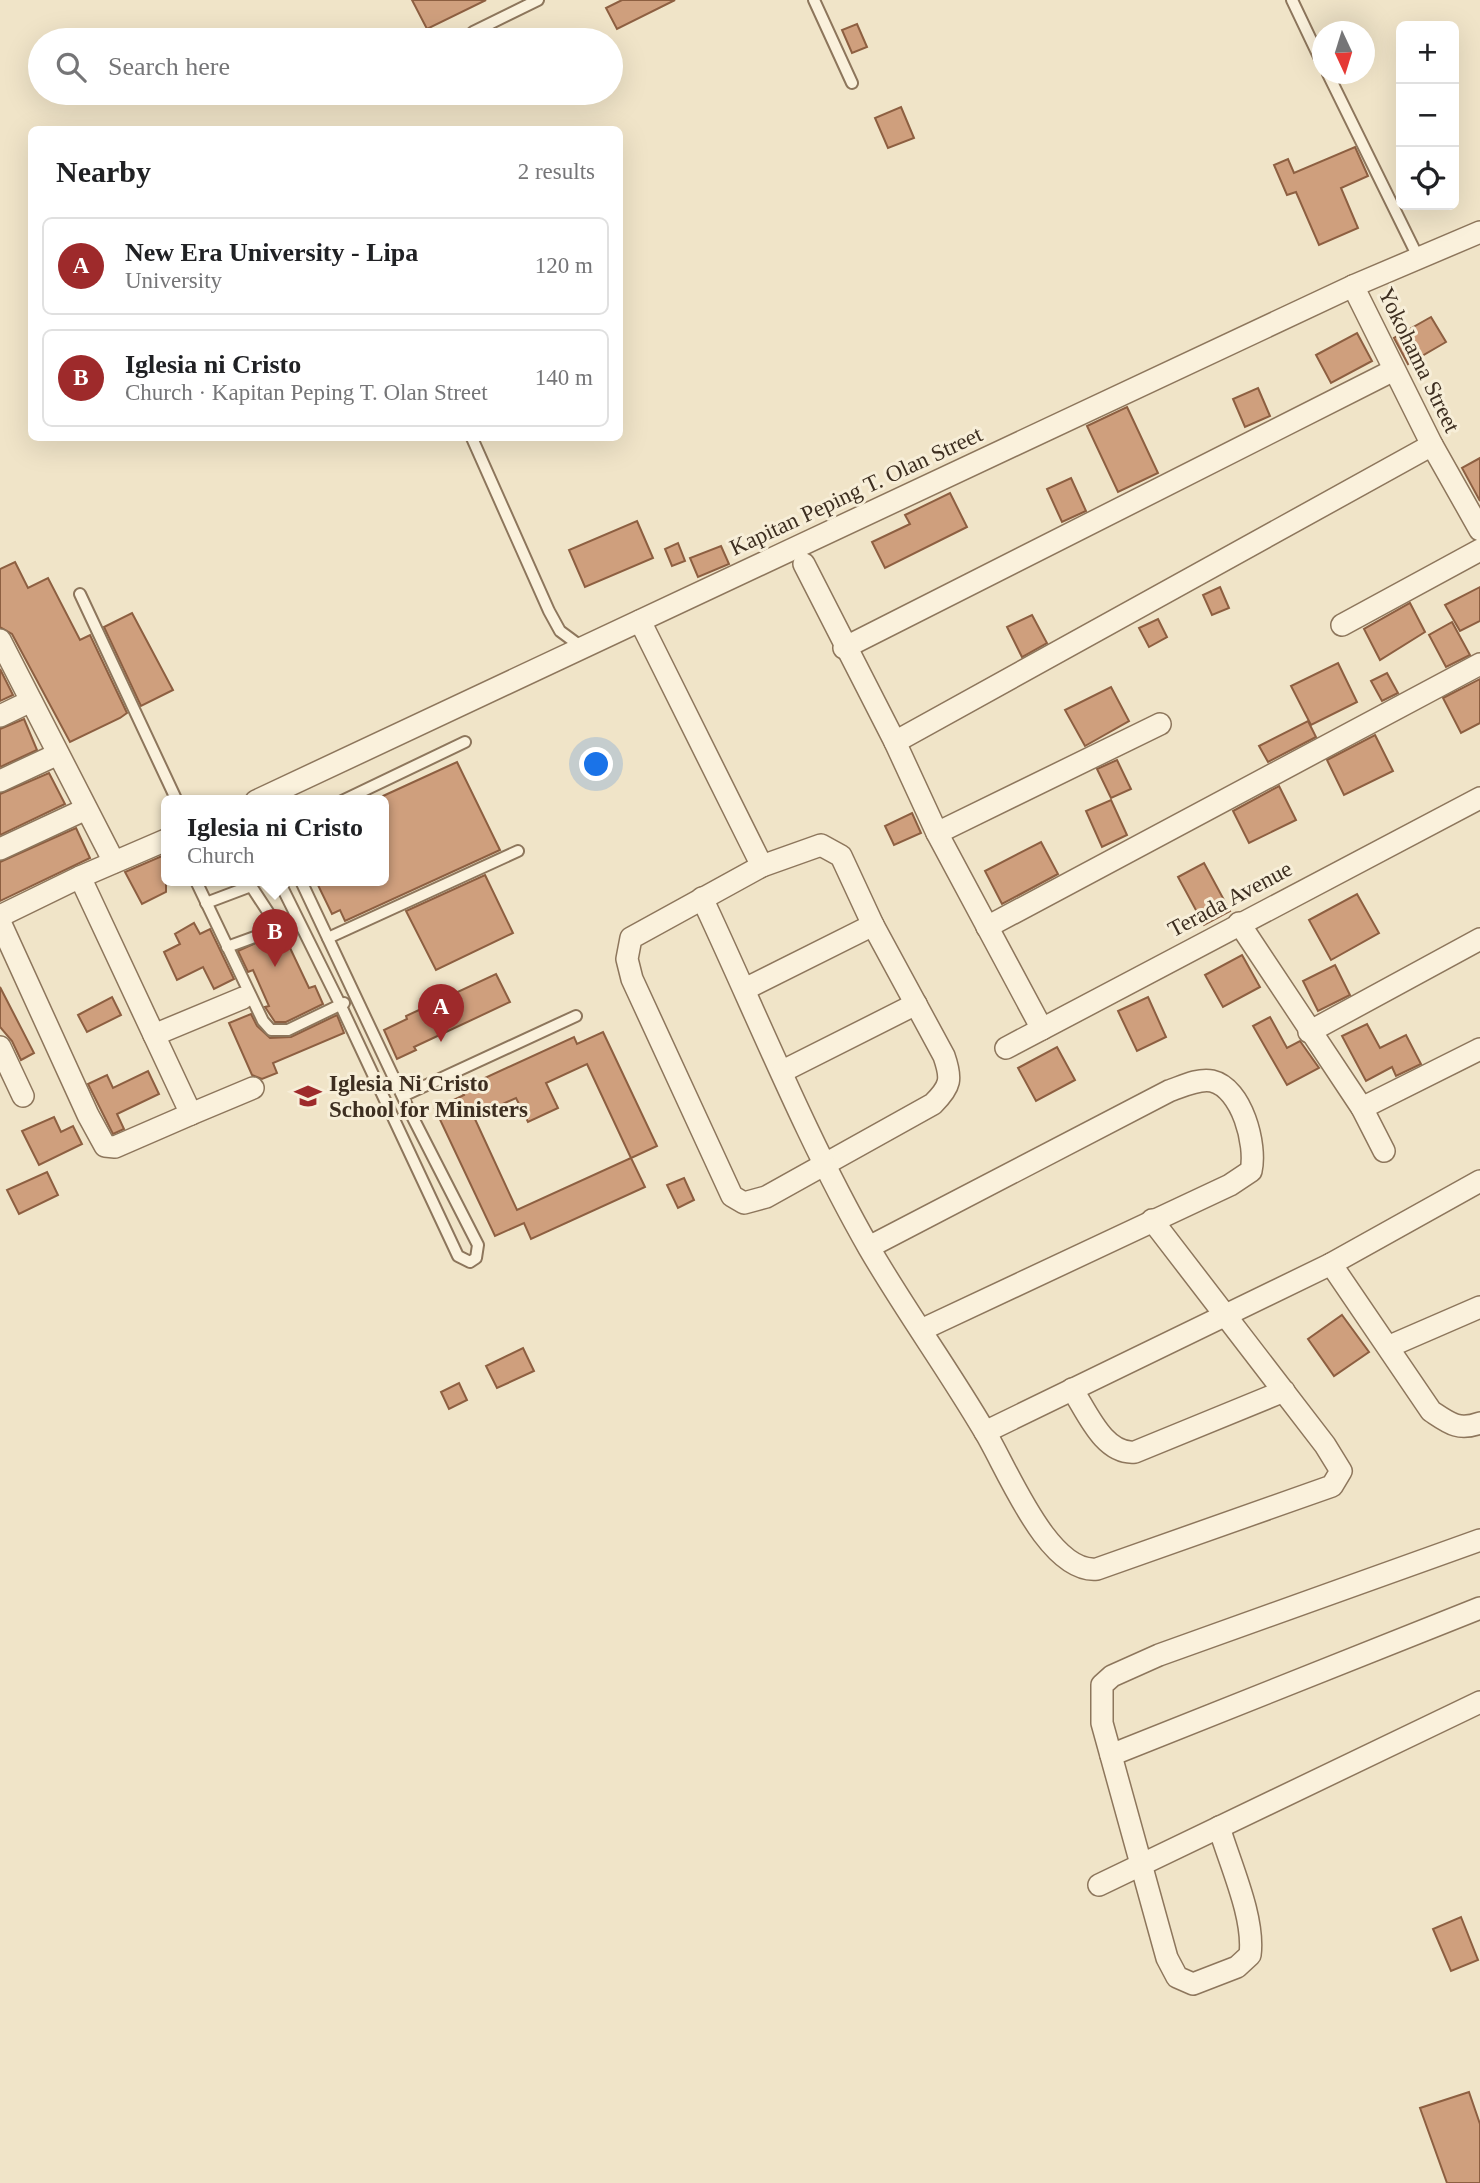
<!DOCTYPE html>
<html lang="en">
<head>
<meta charset="utf-8">
<style>
	:root { --surface:#fff; --page:#f2f2f2; --text:#202124; --muted:#757577; --line:#e0e0e0; --accent:#9e2a2b }
	body { margin:0; font-family:Georgia,serif; background:var(--page); color:var(--text) }
	.controls { position:absolute; right:21px; top:21px; display:grid; overflow:hidden; border-radius:10px; box-shadow:0 7px 28px #0002 }
	.controls button { width:63px; height:63px; display:grid; place-items:center; padding:0; border:0; border-bottom:2px solid var(--line); background:var(--surface); color:var(--text); font:35px sans-serif }
	.compass { position:absolute; left:1312px; top:21px; width:63px; height:63px; border-radius:50%; background:var(--surface); box-shadow:0 7px 28px #0002; rotate:176deg }
	.you { position:absolute; left:597px; top:765px; width:24px; height:24px; margin:-18px; border:5px solid #fff; border-radius:50%; background:#1a73e8; box-shadow:0 0 0 10px #1a73e833 }
	.badge { display:grid; place-items:center; width:46px; height:46px; border-radius:50%; background:var(--accent); color:#fff; font-size:23px; font-weight:700 }
	.pin { position:absolute; translate:-50% -58px; filter:drop-shadow(0 2px 4px #0008) }
	.pin::after { content:''; position:absolute; top:37px; width:24px; height:21px; background:inherit; clip-path:polygon(0 0,100% 0,50% 100%) }
	.popup { position:absolute; left:161px; top:795px; width:228px; height:91px; box-sizing:border-box; display:grid; place-content:center; border-radius:10px; background:var(--surface); filter:drop-shadow(0 2px 5px #0005); font-size:23px; white-space:nowrap; color:var(--muted) }
	.popup b { font-size:26px; color:var(--text) }
	.popup::after { content:''; position:absolute; left:50%; top:100%; margin-left:-14px; border:14px solid transparent; border-top-color:var(--surface) }
	.list { margin:0; padding:0; list-style:none }
	h2 { display:flex; justify-content:space-between; align-items:center; height:91px; margin:0; padding:0 28px; font-size:30px }
	h2 small { font-size:23px; font-weight:400; color:var(--muted) }
	.list li { display:grid; grid-template-columns:46px 1fr auto; gap:21px; align-items:center; box-sizing:border-box; height:98px; margin:0 14px 14px; padding:0 14px; border:2px solid var(--line); border-radius:10px }
	.list b { display:block; font-size:26px; white-space:nowrap }
	.list p { margin:0; font-size:23px; white-space:nowrap; color:var(--muted) }
	.list em { font-size:23px; font-style:normal; color:var(--muted) }
	.icon { flex:none; width:38px; height:38px; fill:none; stroke:currentColor; stroke-width:2; stroke-linecap:round; stroke-linejoin:round }
	.map { position:relative; flex:none; width:1480px; height:2183px; overflow:hidden }
	.search { position:absolute; background:var(--surface); box-shadow:0 7px 28px #0002; left:28px; top:28px; width:595px; height:77px; display:flex; align-items:center; gap:18px; box-sizing:border-box; padding:0 24px; border-radius:38px; color:var(--muted); font-size:26px }
	.panel { position:absolute; background:var(--surface); box-shadow:0 7px 28px #0002; left:28px; top:126px; width:595px; height:315px; border-radius:10px }
	.map>svg:first-child { display:block }
</style>
</head>
<body>
<div class="map">
<svg width="1480" height="2183" viewBox="0 0 1480 2183">
	<rect width="100%" height="100%" fill="#f0e4c8"/>
	<g fill="#cf9f7d" stroke="#8d5f41" stroke-width="2" fill-rule="evenodd">
		<polygon points="412,0 486,0 427,29"/>
		<polygon points="622,0 675,0 617,29 606,8"/>
		<polygon points="857,24 867,47 852,53 842,30"/>
		<polygon points="901,107 914,138 888,148 875,118"/>
		<polygon points="1355,147 1368,176 1341,188 1358,228 1319,245 1296,192 1287,195 1274,165 1288,159 1294,173"/>
		<polygon points="1431,317 1446,342 1408,364 1394,338"/>
		<polygon points="1357,333 1372,361 1331,383 1316,355"/>
		<polygon points="1258,388 1270,416 1245,427 1233,399"/>
		<polygon points="1127,407 1158,473 1118,492 1087,426"/>
		<polygon points="1480,458 1480,501 1462,468"/>
		<polygon points="1071,478 1086,511 1062,522 1047,489"/>
		<polygon points="950,493 967,527 885,568 872,542 910,524 905,515"/>
		<polygon points="637,521 653,558 585,587 569,550"/>
		<polygon points="678,543 685,561 672,566 665,549"/>
		<polygon points="721,546 729,564 698,577 690,558"/>
		<polygon points="15,562 28,588 48,578 80,640 90,635 127,713 120,718 70,742 12,634 0,627 0,569"/>
		<polygon points="1220,587 1229,608 1212,615 1203,595"/>
		<polygon points="1480,587 1480,621 1460,631 1445,605"/>
		<polygon points="1410,603 1425,632 1380,660 1364,629"/>
		<polygon points="132,613 173,690 141,706 104,627"/>
		<polygon points="1032,615 1047,643 1022,657 1007,627"/>
		<polygon points="1158,619 1167,637 1149,647 1139,628"/>
		<polygon points="1452,622 1470,655 1446,667 1429,635"/>
		<polygon points="1338,663 1357,702 1311,725 1291,686"/>
		<polygon points="0,669 13,695 0,701"/>
		<polygon points="1387,673 1398,693 1382,701 1371,681"/>
		<polygon points="1480,679 1480,723 1461,733 1443,698"/>
		<polygon points="1111,687 1129,721 1085,746 1065,710"/>
		<polygon points="24,719 37,750 0,767 0,729"/>
		<polygon points="1308,721 1316,737 1268,762 1259,746"/>
		<polygon points="1375,735 1393,771 1344,795 1327,760"/>
		<polygon points="1117,760 1131,789 1111,798 1097,769"/>
		<polygon points="457,762 500,850 345,921 340,910 332,914 316,881 383,881 383,796"/>
		<polygon points="49,773 65,804 0,835 0,794"/>
		<polygon points="1279,786 1296,820 1249,843 1233,811"/>
		<polygon points="1111,800 1127,835 1102,847 1086,811"/>
		<polygon points="912,813 921,833 894,845 885,826"/>
		<polygon points="76,828 90,858 0,901 0,862"/>
		<polygon points="1041,842 1058,874 1002,904 985,871"/>
		<polygon points="162,856 166,865 166,892 142,904 125,872"/>
		<polygon points="1204,863 1230,911 1204,925 1178,877"/>
		<polygon points="485,875 513,933 436,970 406,911"/>
		<polygon points="1357,894 1379,933 1331,960 1309,920"/>
		<polygon points="194,923 200,934 210,929 234,979 214,989 203,967 177,980 164,952 180,944 175,934"/>
		<polygon points="282,931 309,988 315,986 323,1004 286,1022 275,1022 265,1007 269,1006 253,970 248,972 238,951"/>
		<polygon points="1242,955 1260,987 1223,1007 1205,975"/>
		<polygon points="1335,965 1350,995 1318,1011 1303,981"/>
		<polygon points="496,974 510,1002 414,1047 416,1050 397,1059 384,1030 407,1019 406,1016"/>
		<polygon points="0,987 34,1053 21,1060 12,1041 0,1027"/>
		<polygon points="112,997 121,1015 87,1032 78,1015"/>
		<polygon points="1148,997 1166,1037 1137,1051 1118,1011"/>
		<polygon points="251,1014 257,1026 270,1038 291,1037 337,1015 344,1033 273,1063 277,1073 262,1079 252,1075 229,1023"/>
		<polygon points="1270,1017 1287,1048 1300,1041 1319,1068 1287,1085 1253,1026"/>
		<polygon points="1367,1024 1380,1048 1406,1035 1421,1064 1396,1076 1392,1067 1366,1081 1342,1036"/>
		<path d="M603,1032L657,1146L631,1158L645,1187L531,1239L524,1223L495,1236L435,1109L464,1095L461,1089L574,1037L577,1044ZM587,1064L631,1158L517,1210L474,1117L516,1098L528,1122L558,1108L546,1083Z"/>
		<polygon points="1057,1047 1075,1080 1036,1101 1018,1068"/>
		<polygon points="148,1071 159,1094 117,1114 124,1129 113,1134 88,1084 107,1075 113,1088"/>
		<polygon points="54,1117 61,1132 73,1126 82,1144 39,1165 22,1131"/>
		<polygon points="47,1172 58,1195 19,1214 7,1190"/>
		<polygon points="684,1178 694,1200 678,1208 667,1185"/>
		<polygon points="1342,1315 1369,1352 1334,1376 1308,1339"/>
		<polygon points="523,1348 534,1371 497,1388 486,1366"/>
		<polygon points="459,1383 467,1400 449,1409 441,1392"/>
		<polygon points="1461,1917 1478,1960 1451,1971 1433,1929"/>
		<polygon points="1469,2092 1480,2124 1480,2183 1447,2183 1420,2108"/>
	</g>
	<g fill="none" stroke-linecap="round" stroke-linejoin="round">
		<g stroke="#8d765c" stroke-width="14">
			<g id="lane">
				<polyline points="814,0 852,83"/>
				<polyline points="1292,0 1322,63"/>
				<polyline points="473,32 538,0"/>
				<polyline points="1328,74 1418,257"/>
				<polyline points="472,438 549,611 560,631 583,648"/>
				<polyline points="80,594 177,801"/>
				<polyline points="342,801 465,742"/>
				<polyline points="196,881 263,1021 271,1030 288,1030 344,1003"/>
				<polyline points="279,881 340,1004 458,1256 470,1262 476,1258 478,1245 409,1110 301,881"/>
				<polyline points="206,903 251,886 272,918 263,934 227,947"/>
				<polyline points="328,938 518,851"/>
				<polyline points="403,1096 576,1016"/>
			</g>
		</g>
		<g stroke="#8d765c" stroke-width="24">
			<g id="street">
				<polyline points="1353,286 1432,445 1480,530"/>
				<polyline points="804,564 895,742 937,833 1042,1029"/>
				<polyline points="640,621 762,866"/>
				<polyline points="1342,625 1480,550"/>
				<polyline points="0,640 114,862"/>
				<polyline points="844,648 1394,370"/>
				<polyline points="0,716 31,701"/>
				<polyline points="895,742 1432,445"/>
				<polyline points="0,781 58,754"/>
				<polyline points="256,801 1353,286 1480,232"/>
				<polyline points="937,833 1160,724"/>
				<path d="M821,845L841,856L873,925L944,1056C952,1079 951,1086 933,1104L766,1197L744,1203L732,1196L632,979L627,959L631,938L762,866Z"/>
				<polyline points="0,849 86,809"/>
				<path d="M702,898C756,1013 806,1138 869,1248C905,1310 948,1369 985,1432C1007,1468 1048,1574 1097,1569L1332,1486L1341,1471L1325,1445L1152,1220"/>
				<polyline points="0,916 80,877 166,840"/>
				<polyline points="0,922 88,1115 105,1146 115,1147 191,1114 80,877"/>
				<polyline points="1239,923 1362,1108 1384,1151"/>
				<polyline points="987,927 1480,664"/>
				<polyline points="745,989 873,925"/>
				<polyline points="1309,1032 1480,939"/>
				<polyline points="154,1035 243,998"/>
				<polyline points="0,1047 23,1096"/>
				<polyline points="1006,1048 1480,798"/>
				<polyline points="783,1071 916,1004"/>
				<polyline points="1362,1108 1480,1049"/>
				<polyline points="191,1114 253,1088"/>
				<path d="M869,1247L1169,1091C1181,1087 1198,1078 1212,1081C1242,1088 1257,1145 1251,1171L1230,1185L921,1330"/>
				<path d="M1331,1264L1431,1411C1449,1423 1458,1431 1480,1423"/>
				<polyline points="1390,1346 1480,1307"/>
				<path d="M1072,1389C1087,1412 1104,1455 1135,1452L1284,1391"/>
				<polyline points="985,1432 1331,1264 1480,1181"/>
				<polyline points="1111,1755 1480,1608"/>
				<path d="M1219,1827C1230,1864 1255,1918 1250,1955L1237,1967L1193,1984L1177,1977L1167,1958L1102,1723V1685L1112,1676L1159,1655L1480,1540"/>
				<polyline points="1099,1885 1480,1702"/>
			</g>
		</g>
		<use href="#lane" stroke="#faf1dc" stroke-width="10"/>
		<use href="#street" stroke="#faf1dc" stroke-width="21"/>
	</g>
	<defs>
		<g id="school-bare" transform="scale(2.1)"><path d="M0-5L7-2L0 1L-7-2ZM-4 1L0 2.5L4 1V4Q0 6-4 4Z" fill="#9e2a2b" stroke="#f7eed8" stroke-width="2.5" paint-order="stroke"/></g>
	</defs>
	<g fill-rule="evenodd">
		<use href="#school-bare" x="308" y="1096"/>
	</g>
	<g text-anchor="middle" dominant-baseline="central" stroke-width="6" stroke-linejoin="round" paint-order="stroke">
		<g font-size="23" fill="#3d2e20" stroke="#f7eed8">
			<text transform="translate(1419 360) rotate(64)">Yokohama Street</text>
			<text transform="translate(856 491) rotate(-25)">Kapitan Peping T. Olan Street</text>
			<text transform="translate(1230 899) rotate(-28)">Terada Avenue</text>
		</g>
		<g font-size="23" font-weight="bold" fill="#3d2e20" stroke="#f7eed8" text-anchor="start">
			<text x="329" y="1083">Iglesia Ni Cristo<tspan x="329" dy="26">School for Ministers</tspan></text>
		</g>
	</g>
</svg>
<div class="controls">
<button>+</button>
<button>−</button>
<button><svg class="icon" aria-label="locate" viewBox="0 0 24 24"><circle cx="12" cy="12" r="6"/><path d="M12 2v4M12 18v4M2 12h4M18 12h4"/></svg></button>
</div>
<svg class="compass" viewBox="-18 -18 36 36"><path d="M0-13l5 13h-10z" fill="#e53935"/><path d="M0 13l5-13h-10z" fill="#757577"/></svg>
<div class="you"></div>
<div class="pin badge" style="left:441px;top:1042px">A</div>
<div class="pin badge" style="left:275px;top:967px">B</div>
<div class="popup"><b>Iglesia ni Cristo</b>Church</div>
<div class="search"><svg class="icon" aria-label="search" viewBox="0 0 24 24"><circle cx="10" cy="10" r="6"/><path d="M15 15l6 6"/></svg>Search here</div>
<section class="panel">
<h2>Nearby<small>2 results</small></h2>
<ul class="list">
<li><span class="badge">A</span><div><b>New Era University - Lipa</b><p>University</p></div><em>120 m</em></li>
<li><span class="badge">B</span><div><b>Iglesia ni Cristo</b><p>Church · Kapitan Peping T. Olan Street</p></div><em>140 m</em></li>
</ul>
</section>
</div>
</body>
</html>
